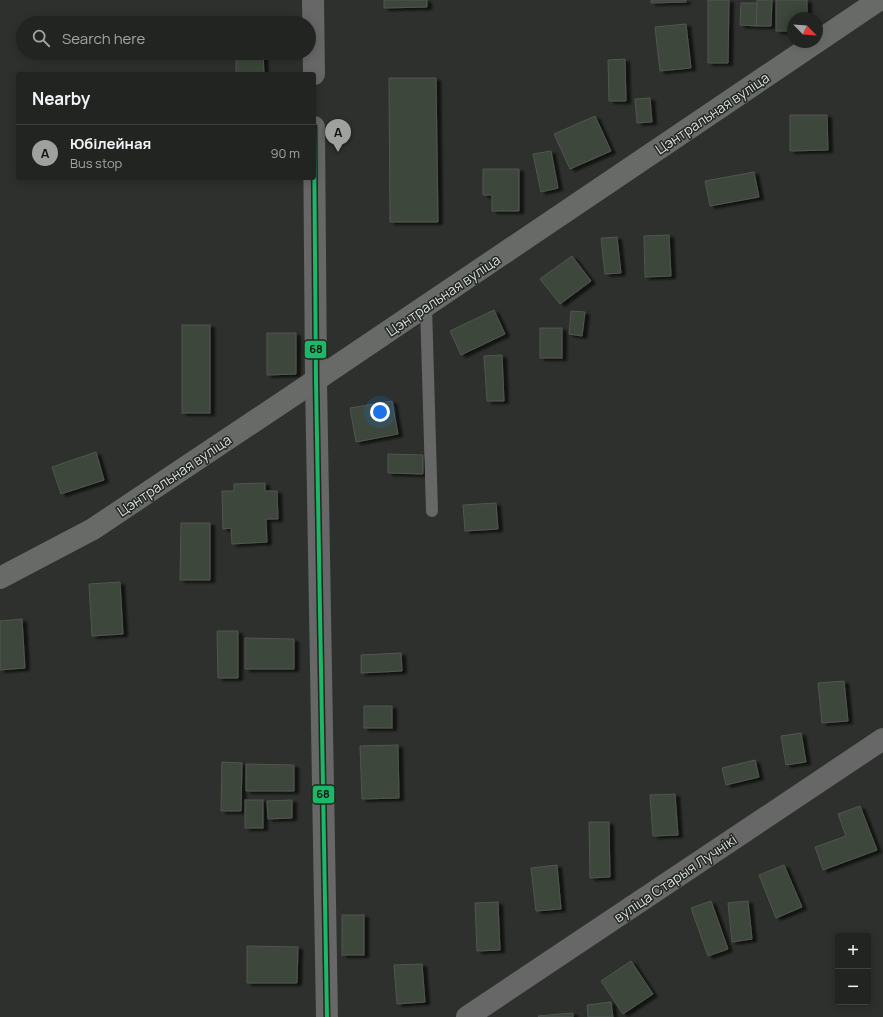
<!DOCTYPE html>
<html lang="en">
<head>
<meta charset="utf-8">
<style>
	:root { --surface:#222421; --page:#2e302e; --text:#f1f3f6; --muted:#a2a4a5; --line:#3f413f; --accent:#9ea19e }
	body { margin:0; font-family:Manrope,sans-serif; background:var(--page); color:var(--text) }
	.controls { position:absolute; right:12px; bottom:12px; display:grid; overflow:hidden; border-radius:4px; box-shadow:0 2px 10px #0003 }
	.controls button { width:36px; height:36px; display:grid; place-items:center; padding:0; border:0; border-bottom:1px solid var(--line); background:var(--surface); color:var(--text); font:20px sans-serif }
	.compass { position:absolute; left:787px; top:12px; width:36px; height:36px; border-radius:50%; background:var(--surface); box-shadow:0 2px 10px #0003; rotate:115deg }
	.you { position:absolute; left:380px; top:412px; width:14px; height:14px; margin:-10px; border:3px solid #fff; border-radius:50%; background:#1a73e8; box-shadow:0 0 0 6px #1a73e833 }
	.badge { display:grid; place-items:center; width:26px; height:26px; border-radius:50%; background:var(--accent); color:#111; font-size:13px; font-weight:700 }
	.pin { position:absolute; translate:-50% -33px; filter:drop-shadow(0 1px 2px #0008) }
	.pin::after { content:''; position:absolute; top:21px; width:14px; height:12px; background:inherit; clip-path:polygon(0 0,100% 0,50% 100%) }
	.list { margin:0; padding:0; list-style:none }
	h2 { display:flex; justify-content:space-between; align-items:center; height:52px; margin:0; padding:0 16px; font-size:17px }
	h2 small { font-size:13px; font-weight:400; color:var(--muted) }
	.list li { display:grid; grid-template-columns:26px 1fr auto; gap:12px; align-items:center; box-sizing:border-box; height:56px; padding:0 16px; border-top:1px solid var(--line) }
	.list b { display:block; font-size:15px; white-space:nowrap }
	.list p { margin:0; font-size:13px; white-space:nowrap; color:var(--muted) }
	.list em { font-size:13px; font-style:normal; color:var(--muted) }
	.icon { flex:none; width:22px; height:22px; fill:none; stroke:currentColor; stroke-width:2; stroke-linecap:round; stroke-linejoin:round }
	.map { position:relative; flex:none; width:883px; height:1017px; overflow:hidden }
	.search { position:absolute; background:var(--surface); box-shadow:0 2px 10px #0003; left:16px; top:16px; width:300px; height:44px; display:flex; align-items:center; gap:10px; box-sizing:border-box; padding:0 14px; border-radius:22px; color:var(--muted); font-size:15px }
	.panel { position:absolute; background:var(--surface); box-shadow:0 2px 10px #0003; left:16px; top:72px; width:300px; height:108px; border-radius:4px }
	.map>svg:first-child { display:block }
</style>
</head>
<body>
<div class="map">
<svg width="883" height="1017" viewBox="0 0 883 1017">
	<defs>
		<filter id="shadow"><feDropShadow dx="4.5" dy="2.5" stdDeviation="1" flood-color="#0009"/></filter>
	</defs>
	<rect width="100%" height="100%" fill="#2d302c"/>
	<g fill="#3c463a" stroke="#535552" filter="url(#shadow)">
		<polygon points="384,0 427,0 427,7 384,8"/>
		<polygon points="651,0 686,0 686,2 651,3"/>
		<polygon points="708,0 729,0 728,63 708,63"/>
		<polygon points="757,0 772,0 771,26 756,26"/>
		<polygon points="776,0 807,0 807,18 793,18 793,31 776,31"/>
		<polygon points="741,3 757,3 756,26 740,25"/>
		<polygon points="686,24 691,68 660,71 655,27"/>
		<polygon points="236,53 263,53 264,74 236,74"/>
		<polygon points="625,59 626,101 609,101 608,60"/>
		<polygon points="389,78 436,78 438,222 390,222"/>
		<polygon points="650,98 652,122 637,123 635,99"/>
		<polygon points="790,115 827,115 828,150 790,151"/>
		<polygon points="595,116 611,151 570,169 554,134"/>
		<polygon points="551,151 558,188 541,192 533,154"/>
		<polygon points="483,169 519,169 519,211 492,211 492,195 483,195"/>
		<polygon points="754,172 759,197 710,206 705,181"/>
		<polygon points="669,235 671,276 645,277 644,236"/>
		<polygon points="617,237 621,273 605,274 601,238"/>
		<polygon points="572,256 591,281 560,304 540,279"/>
		<polygon points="494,310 505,334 461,355 450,331"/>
		<polygon points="571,311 585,312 582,336 569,334"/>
		<rect x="182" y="325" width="28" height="88"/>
		<rect x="540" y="328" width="22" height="30"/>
		<polygon points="267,333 296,333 296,374 267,375"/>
		<polygon points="502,355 504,401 487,401 484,356"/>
		<polygon points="392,401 398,434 356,442 350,408"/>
		<polygon points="96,452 104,480 61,494 52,467"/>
		<polygon points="388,454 423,455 423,474 388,473"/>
		<polygon points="265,483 265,491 277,491 278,519 266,519 267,542 232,544 231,528 223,529 222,491 234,491 234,484"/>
		<polygon points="496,503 498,529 465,531 463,505"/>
		<polygon points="181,523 210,523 210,580 180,580"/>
		<polygon points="120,582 123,634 92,636 89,584"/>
		<polygon points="22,619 25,668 0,670 0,621"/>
		<polygon points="217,631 238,631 238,678 218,678"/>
		<polygon points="245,638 294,639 294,669 245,669"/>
		<polygon points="401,653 402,671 361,673 361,655"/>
		<polygon points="844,681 848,721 822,723 818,683"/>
		<rect x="364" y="706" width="28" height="22"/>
		<polygon points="801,733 806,762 786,765 781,736"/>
		<polygon points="398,745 399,798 362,799 360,746"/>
		<polygon points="755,760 759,777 726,785 722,768"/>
		<polygon points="222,762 242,763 241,811 221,811"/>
		<polygon points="246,764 294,765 294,791 246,791"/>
		<polygon points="675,794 678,835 653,836 650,795"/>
		<rect x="245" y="800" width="18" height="28"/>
		<polygon points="292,800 292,818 268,819 267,801"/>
		<polygon points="860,806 877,850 823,870 815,847 846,836 838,814"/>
		<polygon points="589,822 609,822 610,877 590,878"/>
		<polygon points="557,865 561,909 536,911 531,868"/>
		<polygon points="784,865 802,907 776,918 759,875"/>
		<polygon points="711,901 728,949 708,956 691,908"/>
		<polygon points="748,901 752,939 732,942 728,903"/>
		<polygon points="498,902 500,950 477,951 475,903"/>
		<rect x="342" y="915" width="22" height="40"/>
		<polygon points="247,946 298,947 297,983 247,983"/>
		<polygon points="631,961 653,994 623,1014 601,981"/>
		<polygon points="422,964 425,1002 397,1004 394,965"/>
		<polygon points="611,1002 613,1017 588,1017 587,1005"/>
		<polygon points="573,1013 573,1017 539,1017 538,1016"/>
	</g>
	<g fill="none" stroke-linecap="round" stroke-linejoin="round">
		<polyline stroke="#666766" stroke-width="12" points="426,306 432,511"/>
		<g stroke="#666766" stroke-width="22">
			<polyline points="313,0 314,74"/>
			<polyline points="314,127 316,380 327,1017"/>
			<polyline points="467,1017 883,739"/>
		</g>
		<polyline stroke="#686a68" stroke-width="22" points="0,578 93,529 316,380 879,0"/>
		<g stroke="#222722" stroke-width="7">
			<polyline id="bus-1" points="314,127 316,380 327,1017"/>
		</g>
		<use href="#bus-1" stroke="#1ab867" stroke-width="4"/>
	</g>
	<g text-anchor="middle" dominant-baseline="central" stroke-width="3" stroke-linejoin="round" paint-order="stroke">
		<g font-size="14" fill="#dbdedb" stroke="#222722">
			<text transform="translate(712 113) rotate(-34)">Цэнтральная вуліца</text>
			<text transform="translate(443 295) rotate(-34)">Цэнтральная вуліца</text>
			<text transform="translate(174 475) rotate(-34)">Цэнтральная вуліца</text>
			<text transform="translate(675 878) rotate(-34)">вуліца Старыя Лучнікі</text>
		</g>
	</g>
	<g stroke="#222722" stroke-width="1.5">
		<rect x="304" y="340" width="23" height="19" rx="4" fill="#1ab867"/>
		<rect x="312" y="785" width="23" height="19" rx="4" fill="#1ab867"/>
	</g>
	<g font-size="11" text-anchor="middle" font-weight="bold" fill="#111">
		<text x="316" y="353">68</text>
		<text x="323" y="798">68</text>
	</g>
</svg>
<div class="controls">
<button>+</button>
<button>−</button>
</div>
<svg class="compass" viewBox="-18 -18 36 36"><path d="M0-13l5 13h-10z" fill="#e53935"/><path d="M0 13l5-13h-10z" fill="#a2a4a5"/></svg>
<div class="you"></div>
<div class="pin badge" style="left:338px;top:152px">A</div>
<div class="search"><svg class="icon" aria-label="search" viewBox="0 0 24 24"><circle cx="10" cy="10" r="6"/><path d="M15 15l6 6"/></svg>Search here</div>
<section class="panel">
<h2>Nearby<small></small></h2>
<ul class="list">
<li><span class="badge">A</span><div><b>Юбілейная</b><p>Bus stop</p></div><em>90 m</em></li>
</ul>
</section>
</div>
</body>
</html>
